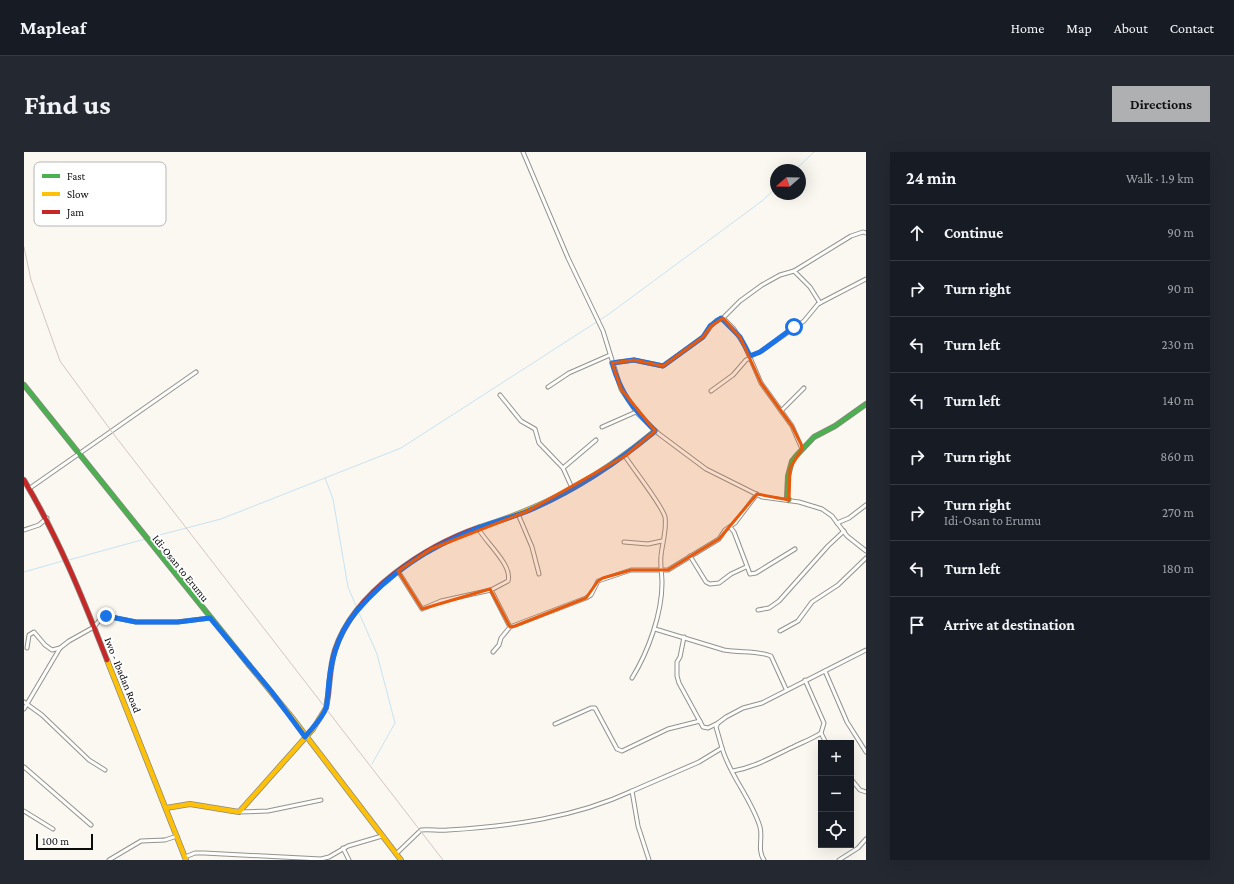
<!DOCTYPE html>
<html lang="en">
<head>
<meta charset="utf-8">
<style>
	:root { --surface:#171b24; --page:#242831; --text:#f1f3f6; --muted:#9ea1a6; --line:#363941; --accent:#afb0b1 }
	body { margin:0; font-family:"Crimson Pro",serif; background:var(--page); color:var(--text) }
	.controls { position:absolute; right:12px; bottom:12px; display:grid; overflow:hidden; border-radius:0px; box-shadow:0 4px 16px #0002 }
	.controls button { width:36px; height:36px; display:grid; place-items:center; padding:0; border:0; border-bottom:1px solid var(--line); background:var(--surface); color:var(--text); font:20px sans-serif }
	.compass { position:absolute; left:746px; top:12px; width:36px; height:36px; border-radius:50%; background:var(--surface); box-shadow:0 4px 16px #0002; rotate:250deg }
	.scale { position:absolute; left:12px; bottom:10px; width:57px; box-sizing:border-box; padding-left:4px; border:2px solid #0c0c0c; border-top:0; font-size:11px; line-height:14px; white-space:nowrap; color:#0c0c0c; -webkit-text-stroke:3px #fff; paint-order:stroke }
	.stop { position:absolute; width:12px; height:12px; margin:-9px; border:3px solid #1a73e8; border-radius:50%; background:#fff }
	.stop.end { background:#1a73e8; border-color:#fff; box-shadow:0 1px 4px #0008 }
	.list { margin:0; padding:0; list-style:none }
	h2 { display:flex; justify-content:space-between; align-items:center; height:52px; margin:0; padding:0 16px; font-size:17px }
	h2 small { font-size:13px; font-weight:400; color:var(--muted) }
	.list li { display:grid; grid-template-columns:26px 1fr auto; gap:12px; align-items:center; box-sizing:border-box; height:56px; padding:0 16px; border-top:1px solid var(--line) }
	.list b { display:block; font-size:15px; white-space:nowrap }
	.list p { margin:0; font-size:13px; white-space:nowrap; color:var(--muted) }
	.list em { font-size:13px; font-style:normal; color:var(--muted) }
	.icon { flex:none; width:22px; height:22px; fill:none; stroke:currentColor; stroke-width:2; stroke-linecap:round; stroke-linejoin:round }
	.map { position:relative; flex:none; width:842px; height:708px; overflow:hidden; border-radius:0px }
	header { display:flex; align-items:center; gap:24px; box-sizing:border-box; height:56px; padding:0 20px; background:var(--surface); border-bottom:1px solid var(--line) }
	header strong { font-size:19px }
	nav { display:flex; gap:22px; margin-inline-start:auto; font-size:14px }
	.intro { display:flex; align-items:center; justify-content:space-between; box-sizing:border-box; height:96px; padding:0 24px }
	h1 { margin:0; font-size:28px }
	.button { padding:10px 18px; border-radius:0px; background:var(--accent); color:#111; font-size:14px; font-weight:700 }
	main { display:flex; gap:24px; padding:0 24px }
	aside { flex:1; background:var(--surface); border-radius:0px; box-shadow:0 4px 16px #0002 }
	.map>svg:first-child { display:block }
</style>
</head>
<body>
<header>
<strong>Mapleaf</strong>
<nav><a>Home</a><a>Map</a><a>About</a><a>Contact</a></nav>
</header>
<div class="intro"><h1>Find us</h1><a class="button">Directions</a></div>
<main>
<div class="map">
<svg width="842" height="708" viewBox="0 0 842 708">
	<rect width="100%" height="100%" fill="#faf8f0"/>
	<g fill="none" stroke-linecap="round" stroke-linejoin="round">
		<g stroke="#c8e3f3" stroke-width="1">
			<polyline points="771,18 790,0"/>
			<polyline points="301,326 309,347 324,435 333,456"/>
			<polyline points="124,386 197,367 377,296 585,162 738,49 752,36"/>
			<polyline points="45,408 121,387"/>
			<polyline points="0,420 42,408"/>
			<polyline points="335,461 353,502 371,571 348,612"/>
		</g>
		<g stroke="#93928f" stroke-width="5">
			<g id="street">
				<polyline points="499,0 544,106 579,179 597,237 613,261 635,282 682,317 738,345 775,350 798,357 808,364 823,384 842,399"/>
				<polyline points="770,119 786,135 796,151"/>
				<polyline points="699,166 716,149 738,133 756,123 770,119 827,84 839,80 842,81"/>
				<polyline points="726,204 736,200 780,169 794,152 842,127"/>
				<polyline points="588,211 610,208 639,214 679,185 687,174 693,168 699,166 710,177 721,194 737,231 768,274 778,297"/>
				<polyline points="524,235 545,221 586,203"/>
				<polyline points="687,239 709,223 722,208 726,206"/>
				<polyline points="476,243 497,269 511,277 515,291 539,316 548,336"/>
				<polyline points="757,259 780,236"/>
				<polyline points="578,275 612,260"/>
				<path d="M601,304C609,317 638,353 641,365C643,378 638,392 637,404C636,413 638,422 638,431C638,462 624,500 608,526"/>
				<polyline points="539,316 572,288"/>
				<polyline points="6,336 172,220"/>
				<polyline points="494,362 508,395 515,422"/>
				<polyline points="813,371 825,366 842,353"/>
				<polyline points="706,375 710,380 726,422 732,421 771,397"/>
				<path d="M454,376C461,390 489,413 484,429L467,438"/>
				<polyline points="0,378 15,373 23,366"/>
				<polyline points="600,390 624,392 638,389"/>
				<polyline points="666,404 682,430 686,432 695,431 707,422 722,415"/>
				<polyline points="374,419 398,457 417,449 467,438 486,475 477,486 475,493 469,500"/>
				<polyline points="734,458 745,456 755,449 804,394 820,379"/>
				<polyline points="486,475 562,446 567,443 574,429 607,418 644,418 695,387 701,378 711,371 733,342"/>
				<path d="M631,477L700,498C716,501 732,498 747,504L762,537"/>
				<polyline points="756,479 774,469 788,450 814,433 842,406"/>
				<polyline points="660,485 656,505 653,510 653,524 655,531 679,575 684,576 694,571"/>
				<polyline points="3,496 5,483 10,480 21,493 28,498 36,496"/>
				<polyline points="801,519 823,570 842,600"/>
				<polyline points="781,528 800,571 797,581 802,591"/>
				<polyline points="0,550 18,563 65,608 81,618"/>
				<polyline points="0,557 36,496 45,489 70,475 78,465 82,464 112,470 153,470 186,466"/>
				<polyline points="531,572 567,556 571,556 593,597 598,599 644,577 676,569"/>
				<path d="M698,596C706,624 727,646 736,675C739,685 733,698 740,708"/>
				<polyline points="0,615 67,673"/>
				<path d="M709,619C732,615 749,604 769,595C779,590 788,587 797,581"/>
				<polyline points="827,627 836,638 842,640"/>
				<polyline points="608,639 675,610 698,596 692,575 694,571 702,565 719,556 738,551 842,498"/>
				<polyline points="0,659 29,677"/>
				<polyline points="215,660 244,659 297,648"/>
				<polyline points="319,696 325,708"/>
				<path d="M372,702L397,678C406,677 415,679 424,678C487,674 550,666 608,639L614,674L625,708"/>
				<polyline points="161,705 171,701 180,701 297,707 305,705 324,694 358,684"/>
				<polyline points="85,708 117,689 141,688 153,684"/>
				<polyline points="815,708 834,696 842,687"/>
			</g>
		</g>
		<g stroke="#8a8985" stroke-width="6">
			<g id="fast">
				<polyline points="0,233 225,513"/>
				<polyline points="765,348 763,345 764,324 768,309 772,304 790,285 811,274 842,252"/>
			</g>
		</g>
		<g stroke="#8a8985" stroke-width="6">
			<g id="slow">
				<path d="M456,375C525,354 575,325 631,279"/>
				<polyline points="83,508 162,708"/>
				<polyline points="225,513 270,568 377,708"/>
				<polyline points="142,656 166,652 215,660 289,577 302,556 304,544"/>
			</g>
		</g>
		<g stroke="#8a8985" stroke-width="6">
			<g id="jam">
				<path d="M0,328C35,387 58,444 83,508"/>
				<path d="M304,544C306,528 306,513 311,498C330,440 401,394 456,375"/>
			</g>
		</g>
		<use href="#street" stroke="#fefefd" stroke-width="3"/>
		<use href="#fast" stroke="#4caf50" stroke-width="4.5"/>
		<use href="#slow" stroke="#ffc107" stroke-width="4.5"/>
		<use href="#jam" stroke="#c62828" stroke-width="4.5"/>
		<polyline stroke="#d5c5c4" stroke-width="1" points="0,95 7,128 36,209 88,280 419,708"/>
	</g>
	<g fill="none" stroke-linecap="round" stroke-linejoin="round">
		<path stroke="#1a73e8" stroke-width="5" d="M82,464L112,470H154L186,466L247,539L281,585C288,576 298,567 302,556C304,548 304,537 305,529C308,503 315,480 332,460C366,420 404,396 452,377C469,370 487,366 504,359C550,339 593,311 631,279C609,256 597,242 588,211L610,208L639,214L679,185L686,174L697,166L716,185L726,204L736,200L770,175"/>
	</g>
	<path fill="#e8590c" fill-opacity="0.2" stroke="#e8590c" stroke-width="3" stroke-linejoin="round" d="M699,166L716,185L737,231L768,274L777,292L778,297L766,316L765,348L733,342L695,387L644,418H607L579,426L574,429L562,446L491,474L486,475L466,437L398,457L374,419L407,397L504,359L601,304L631,279L597,237L588,211L610,208L639,214L679,185L687,174Z"/>
	<g text-anchor="middle" dominant-baseline="central" stroke-width="4" stroke-linejoin="round" paint-order="stroke">
		<g font-size="11" fill="#0c0c0c" stroke="#fff">
			<text transform="translate(157 416) rotate(51)">Idi-Osan to Erumu</text>
			<text transform="translate(99 523) rotate(68)">Iwo - Ibadan Road</text>
		</g>
	</g>
	<rect x="10" y="10" width="132" height="64" rx="6" fill="#fff" stroke="#b6b6b6" stroke-width="1"/>
	<rect x="18" y="22" width="18" height="4" fill="#4caf50"/>
	<rect x="18" y="40" width="18" height="4" fill="#ffc107"/>
	<rect x="18" y="58" width="18" height="4" fill="#c62828"/>
	<g font-size="11" fill="#0c0c0c">
		<text x="43" y="28">Fast</text>
		<text x="43" y="46">Slow</text>
		<text x="43" y="64">Jam</text>
	</g>
</svg>
<div class="controls">
<button>+</button>
<button>−</button>
<button><svg class="icon" aria-label="locate" viewBox="0 0 24 24"><circle cx="12" cy="12" r="6"/><path d="M12 2v4M12 18v4M2 12h4M18 12h4"/></svg></button>
</div>
<svg class="compass" viewBox="-18 -18 36 36"><path d="M0-13l5 13h-10z" fill="#e53935"/><path d="M0 13l5-13h-10z" fill="#9ea1a6"/></svg>
<div class="scale">100 m</div>
<div class="stop" style="left:770px;top:175px"></div>
<div class="stop end" style="left:82px;top:464px"></div>
</div>
<aside>
<h2>24 min<small>Walk · 1.9 km</small></h2>
<ul class="list">
<li><svg class="icon" aria-label="ahead" viewBox="0 0 24 24"><path d="M12 20V5M6 11l6-6 6 6"/></svg><div><b>Continue</b></div><em>90 m</em></li>
<li><svg class="icon" aria-label="right" viewBox="0 0 24 24"><path d="M7 20v-9h11M14 6l5 5-5 5"/></svg><div><b>Turn right</b></div><em>90 m</em></li>
<li><svg class="icon" aria-label="left" viewBox="0 0 24 24"><path d="M17 20v-9H6M10 6l-5 5 5 5"/></svg><div><b>Turn left</b></div><em>230 m</em></li>
<li><svg class="icon" aria-label="left" viewBox="0 0 24 24"><path d="M17 20v-9H6M10 6l-5 5 5 5"/></svg><div><b>Turn left</b></div><em>140 m</em></li>
<li><svg class="icon" aria-label="right" viewBox="0 0 24 24"><path d="M7 20v-9h11M14 6l5 5-5 5"/></svg><div><b>Turn right</b></div><em>860 m</em></li>
<li><svg class="icon" aria-label="right" viewBox="0 0 24 24"><path d="M7 20v-9h11M14 6l5 5-5 5"/></svg><div><b>Turn right</b><p>Idi-Osan to Erumu</p></div><em>270 m</em></li>
<li><svg class="icon" aria-label="left" viewBox="0 0 24 24"><path d="M17 20v-9H6M10 6l-5 5 5 5"/></svg><div><b>Turn left</b></div><em>180 m</em></li>
<li><svg class="icon" aria-label="arrive" viewBox="0 0 24 24"><path d="M6 21V4h12l-3 4 3 4H6"/></svg><div><b>Arrive at destination</b></div></li>
</ul>
</aside>
</main>
</body>
</html>
